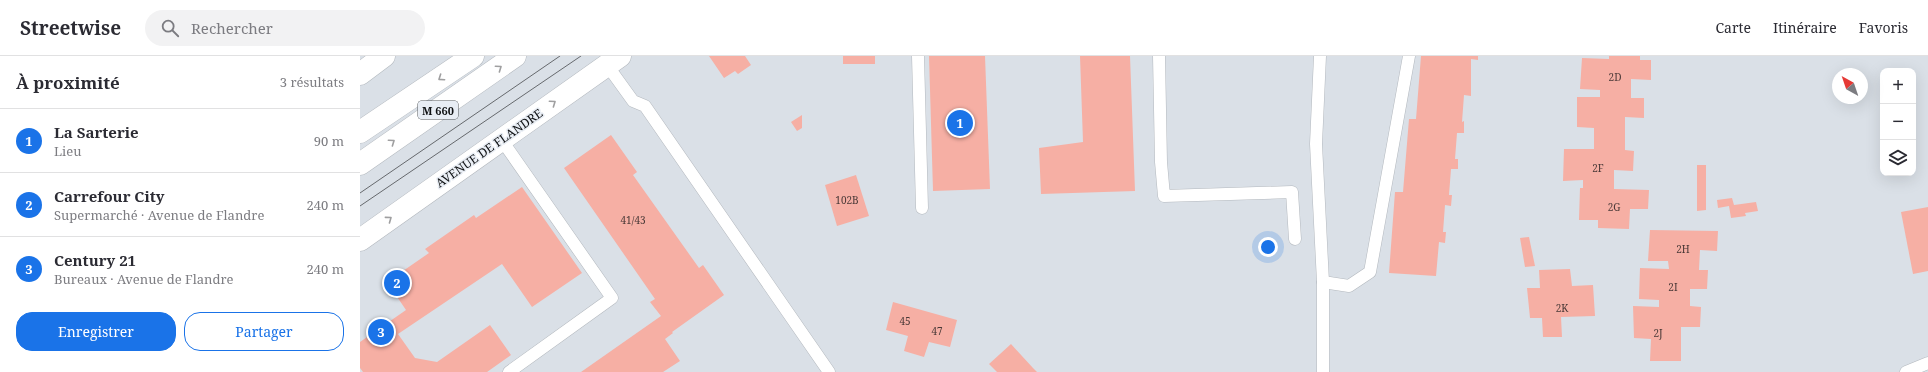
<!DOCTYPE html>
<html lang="fr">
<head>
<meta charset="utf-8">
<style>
	:root { --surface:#fff; --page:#f2f2f3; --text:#2b2b33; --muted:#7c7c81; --line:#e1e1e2; --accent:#1a73e8 }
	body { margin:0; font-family:"Noto Serif",serif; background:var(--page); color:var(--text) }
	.controls { position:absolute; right:12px; top:12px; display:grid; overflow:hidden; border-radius:8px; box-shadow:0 4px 16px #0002 }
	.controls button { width:36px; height:36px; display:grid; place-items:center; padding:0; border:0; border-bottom:1px solid var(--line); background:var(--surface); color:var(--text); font:20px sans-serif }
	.compass { position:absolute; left:1472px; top:12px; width:36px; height:36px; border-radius:50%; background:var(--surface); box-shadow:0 4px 16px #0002; rotate:320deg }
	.you { position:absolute; left:908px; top:191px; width:14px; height:14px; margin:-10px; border:3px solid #fff; border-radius:50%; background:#1a73e8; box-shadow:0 0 0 6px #1a73e833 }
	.badge { display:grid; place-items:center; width:26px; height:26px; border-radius:50%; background:var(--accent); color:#fff; font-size:13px; font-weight:700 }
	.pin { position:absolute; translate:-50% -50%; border:2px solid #fff; box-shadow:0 1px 4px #0006 }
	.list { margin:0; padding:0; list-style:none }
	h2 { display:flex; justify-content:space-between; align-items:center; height:52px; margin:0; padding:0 16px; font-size:17px }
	h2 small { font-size:13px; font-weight:400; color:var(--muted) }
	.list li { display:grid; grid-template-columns:26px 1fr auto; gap:12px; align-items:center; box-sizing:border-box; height:64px; padding:0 16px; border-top:1px solid var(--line) }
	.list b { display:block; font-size:15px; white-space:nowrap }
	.list p { margin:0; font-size:13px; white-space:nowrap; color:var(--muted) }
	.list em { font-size:13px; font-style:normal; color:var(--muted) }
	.actions { display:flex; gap:8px; padding:12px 16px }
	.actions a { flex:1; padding:9px 0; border:1px solid var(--accent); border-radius:16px; text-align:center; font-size:14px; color:var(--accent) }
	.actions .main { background:var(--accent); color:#fff }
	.icon { flex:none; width:22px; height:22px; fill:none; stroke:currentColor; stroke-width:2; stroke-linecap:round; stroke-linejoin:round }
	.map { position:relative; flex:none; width:1568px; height:316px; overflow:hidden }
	header { display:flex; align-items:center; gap:24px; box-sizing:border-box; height:56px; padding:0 20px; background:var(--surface); border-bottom:1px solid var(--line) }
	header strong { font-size:19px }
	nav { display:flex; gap:22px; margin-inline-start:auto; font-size:14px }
	.search { width:280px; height:36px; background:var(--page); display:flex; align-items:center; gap:10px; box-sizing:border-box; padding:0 14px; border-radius:22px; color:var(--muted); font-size:15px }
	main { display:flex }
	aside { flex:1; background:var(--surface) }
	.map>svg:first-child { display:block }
</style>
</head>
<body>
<header>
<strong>Streetwise</strong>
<div class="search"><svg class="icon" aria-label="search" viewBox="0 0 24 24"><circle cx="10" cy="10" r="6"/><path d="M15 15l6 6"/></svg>Rechercher</div>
<nav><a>Carte</a><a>Itinéraire</a><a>Favoris</a></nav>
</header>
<main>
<aside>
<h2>À proximité<small>3 résultats</small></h2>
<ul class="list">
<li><span class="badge">1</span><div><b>La Sarterie</b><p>Lieu</p></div><em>90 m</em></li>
<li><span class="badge">2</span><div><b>Carrefour City</b><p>Supermarché · Avenue de Flandre</p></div><em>240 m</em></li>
<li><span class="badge">3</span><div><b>Century 21</b><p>Bureaux · Avenue de Flandre</p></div><em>240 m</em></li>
</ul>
<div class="actions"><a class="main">Enregistrer</a><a>Partager</a></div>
</aside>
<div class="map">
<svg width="1568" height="316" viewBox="0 0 1568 316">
	<rect width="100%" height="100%" fill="#dae0e7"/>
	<g fill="#f6afa4">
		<polygon points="349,0 385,0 391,9 378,18 375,15 364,22"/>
		<rect x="483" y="0" width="32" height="8"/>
		<polygon points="569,0 625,0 630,133 573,135"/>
		<polygon points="720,0 770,0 775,135 681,138 679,92 723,86"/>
		<polygon points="1061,0 1118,0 1118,4 1111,3 1111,40 1104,39 1102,66 1104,65 1104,77 1097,77 1095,103 1098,103 1098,113 1091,113 1089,139 1092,139 1091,150 1085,149 1083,176 1086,176 1085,187 1079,186 1076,220 1029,217 1035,136 1043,136 1049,63 1056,63"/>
		<polygon points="1249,0 1280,0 1280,4 1291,4 1291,24 1271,23 1271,42 1284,42 1284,62 1265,61 1265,94 1274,95 1273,115 1254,114 1254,133 1289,134 1288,153 1270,153 1269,173 1238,172 1238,164 1219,164 1220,132 1223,132 1223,124 1203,125 1204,93 1234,93 1234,72 1217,71 1217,41 1240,41 1240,34 1220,33 1222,2 1249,3"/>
		<polygon points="442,59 442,72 437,75 431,66"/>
		<polygon points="251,79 277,116 273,119 339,212 343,209 364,239 312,276 313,277 305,283 320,305 303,316 221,316 301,260 290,246 295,243 204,112"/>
		<polygon points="1337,109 1346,109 1346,154 1337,155"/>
		<polygon points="496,119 509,160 477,170 465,129"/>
		<polygon points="162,131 222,217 172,251 142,208 38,278 55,302 77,306 130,269 151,299 127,316 3,316 0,312 0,286 46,254 27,226 69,197 65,193 114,159 116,162"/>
		<polygon points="1372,142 1374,149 1396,146 1398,155 1385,157 1386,160 1371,162 1369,150 1358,152 1357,144"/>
		<polygon points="1568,151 1568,215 1553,218 1541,156"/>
		<polygon points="1290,174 1358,175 1357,195 1340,194 1339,214 1348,214 1347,233 1330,233 1330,250 1341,251 1340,271 1321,271 1321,305 1290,305 1291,283 1274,282 1273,250 1299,251 1299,244 1279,243 1280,212 1309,213 1308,205 1288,205"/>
		<polygon points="1169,181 1175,210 1165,211 1160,182"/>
		<polygon points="1210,213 1212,230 1233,229 1235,260 1201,261 1202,281 1183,281 1182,262 1170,262 1167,232 1180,232 1179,214"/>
		<polygon points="533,246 597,264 590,291 569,286 564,301 544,295 548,280 526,274"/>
		<polygon points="651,288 673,312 677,316 637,316 629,308"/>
	</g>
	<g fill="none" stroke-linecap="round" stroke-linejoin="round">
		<g stroke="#b3b8be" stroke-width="13">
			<g id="lane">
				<polyline points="558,0 562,152"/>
				<polyline points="799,0 801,106 804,140 932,136 935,183"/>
				<polyline points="960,0 956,88 963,226 963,316"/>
				<polyline points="247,9 273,45 285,50 469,316"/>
				<polyline points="141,83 252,242 149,316"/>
				<polyline points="963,226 989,230 1010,216 1049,0"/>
				<polyline points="1546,316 1568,307"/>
			</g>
		</g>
		<g stroke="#b3b8be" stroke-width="23">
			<g id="secondary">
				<polyline points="0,18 24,0"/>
				<polyline points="0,184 260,0"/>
			</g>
		</g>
		<g stroke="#b3b8be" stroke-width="23">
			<g id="primary">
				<polyline points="0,76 113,0"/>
				<polyline points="0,108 155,0"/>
			</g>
		</g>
		<use href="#lane" stroke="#fff" stroke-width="12"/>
		<use href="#secondary" stroke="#fff" stroke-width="22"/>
		<use href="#primary" stroke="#fff" stroke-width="22"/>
		<g stroke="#66696d" stroke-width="1">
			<polyline points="0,137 200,0"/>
			<polyline points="0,150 221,0"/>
		</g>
	</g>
	<defs><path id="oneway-chevron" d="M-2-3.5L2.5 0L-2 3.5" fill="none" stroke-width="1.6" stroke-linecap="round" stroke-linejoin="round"/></defs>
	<g stroke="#9f9fa0">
		<use href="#oneway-chevron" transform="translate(139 12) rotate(-35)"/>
		<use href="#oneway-chevron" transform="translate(81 22) rotate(146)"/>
		<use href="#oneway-chevron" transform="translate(193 47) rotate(-35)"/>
		<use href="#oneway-chevron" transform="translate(32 86) rotate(-35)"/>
		<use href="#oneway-chevron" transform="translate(29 163) rotate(-36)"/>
	</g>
	<g text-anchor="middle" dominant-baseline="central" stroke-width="3" stroke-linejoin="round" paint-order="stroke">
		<g font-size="10" fill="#483836">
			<text x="1255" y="21">2D</text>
			<text x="1238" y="112">2F</text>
			<text x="487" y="144">102B</text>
			<text x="1254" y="151">2G</text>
			<text x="273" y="164">41/43</text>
			<text x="1323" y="193">2H</text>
			<text x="1313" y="231">2I</text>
			<text x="1202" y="252">2K</text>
			<text x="545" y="265">45</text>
			<text x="577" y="275">47</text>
			<text x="1298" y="277">2J</text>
		</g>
		<rect fill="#e8edf4" stroke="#4f5256" stroke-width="1" x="58" y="45" width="40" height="18" rx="3"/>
		<g font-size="11" font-weight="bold" fill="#0e1012">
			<text x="78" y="54">M 660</text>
		</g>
		<g font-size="12" fill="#0e1012" stroke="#e8edf4">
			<text transform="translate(129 92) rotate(-35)">AVENUE DE FLANDRE</text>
		</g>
	</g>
</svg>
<div class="controls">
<button>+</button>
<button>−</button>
<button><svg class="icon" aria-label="layers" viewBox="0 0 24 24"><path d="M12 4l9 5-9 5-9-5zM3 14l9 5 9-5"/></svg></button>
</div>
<svg class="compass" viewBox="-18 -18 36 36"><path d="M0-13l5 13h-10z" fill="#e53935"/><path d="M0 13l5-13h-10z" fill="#7c7c81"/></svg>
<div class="you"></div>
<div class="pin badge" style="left:600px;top:67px">1</div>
<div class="pin badge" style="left:37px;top:227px">2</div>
<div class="pin badge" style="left:21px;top:276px">3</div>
</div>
</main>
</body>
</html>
